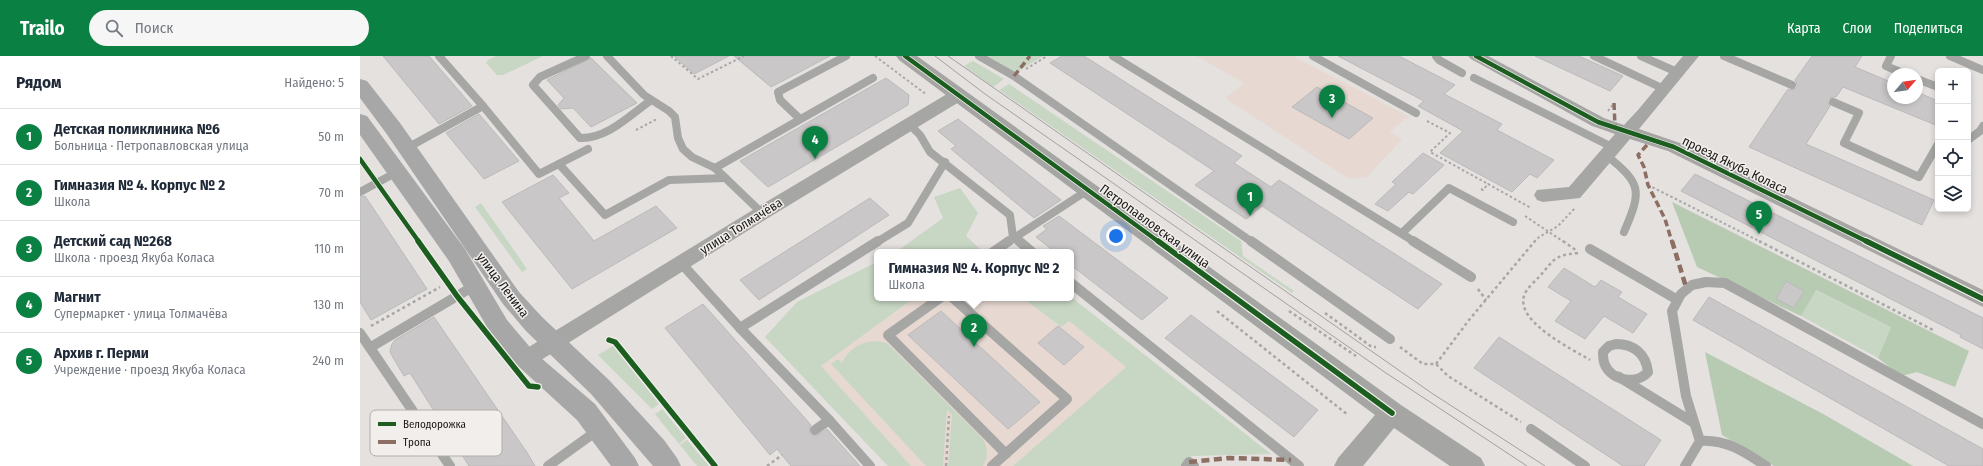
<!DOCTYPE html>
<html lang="ru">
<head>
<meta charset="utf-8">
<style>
	:root { --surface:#fff; --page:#f6f6f7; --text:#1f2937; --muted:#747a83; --line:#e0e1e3; --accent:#0b8043 }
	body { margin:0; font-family:"Fira Sans Condensed",sans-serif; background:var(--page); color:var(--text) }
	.controls { position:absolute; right:12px; top:12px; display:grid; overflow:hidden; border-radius:6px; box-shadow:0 2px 6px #0003 }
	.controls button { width:36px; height:36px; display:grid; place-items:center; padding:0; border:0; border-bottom:1px solid var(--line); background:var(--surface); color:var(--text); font:20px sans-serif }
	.compass { position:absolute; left:1527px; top:12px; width:36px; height:36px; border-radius:50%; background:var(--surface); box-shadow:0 2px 6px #0003; rotate:61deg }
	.you { position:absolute; left:756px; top:180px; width:14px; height:14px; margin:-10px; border:3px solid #fff; border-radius:50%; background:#1a73e8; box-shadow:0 0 0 6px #1a73e833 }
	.badge { display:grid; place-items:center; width:26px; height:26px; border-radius:50%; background:var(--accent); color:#fff; font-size:13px; font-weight:700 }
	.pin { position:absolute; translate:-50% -33px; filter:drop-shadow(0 1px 2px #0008) }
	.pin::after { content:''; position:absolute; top:21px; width:14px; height:12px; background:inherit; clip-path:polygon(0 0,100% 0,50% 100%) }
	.popup { position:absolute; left:514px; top:193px; width:200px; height:52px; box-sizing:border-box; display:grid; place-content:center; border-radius:6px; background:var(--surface); filter:drop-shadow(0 1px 3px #0005); font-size:13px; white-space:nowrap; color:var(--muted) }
	.popup b { font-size:15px; color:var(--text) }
	.popup::after { content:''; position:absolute; left:50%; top:100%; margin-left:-8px; border:8px solid transparent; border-top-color:var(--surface) }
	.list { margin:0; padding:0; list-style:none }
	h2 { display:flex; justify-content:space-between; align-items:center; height:52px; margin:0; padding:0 16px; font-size:17px }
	h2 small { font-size:13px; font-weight:400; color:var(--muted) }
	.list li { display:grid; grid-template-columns:26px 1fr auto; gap:12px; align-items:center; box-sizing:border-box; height:56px; padding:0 16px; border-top:1px solid var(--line) }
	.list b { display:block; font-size:15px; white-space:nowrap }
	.list p { margin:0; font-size:13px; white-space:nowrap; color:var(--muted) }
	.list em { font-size:13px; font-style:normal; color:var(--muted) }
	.icon { flex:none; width:22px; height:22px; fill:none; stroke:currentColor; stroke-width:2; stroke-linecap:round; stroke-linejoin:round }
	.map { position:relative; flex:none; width:1623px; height:410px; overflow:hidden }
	header { display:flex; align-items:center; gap:24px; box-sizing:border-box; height:56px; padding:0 20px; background:var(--accent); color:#fff }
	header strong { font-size:19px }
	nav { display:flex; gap:22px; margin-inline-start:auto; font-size:14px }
	.search { width:280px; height:36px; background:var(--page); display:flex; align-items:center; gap:10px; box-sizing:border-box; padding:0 14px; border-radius:22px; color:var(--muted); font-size:15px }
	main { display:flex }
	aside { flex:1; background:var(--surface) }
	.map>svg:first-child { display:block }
</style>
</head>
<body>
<header>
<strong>Trailo</strong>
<div class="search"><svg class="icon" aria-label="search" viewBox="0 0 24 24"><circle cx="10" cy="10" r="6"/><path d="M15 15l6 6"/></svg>Поиск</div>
<nav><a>Карта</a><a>Слои</a><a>Поделиться</a></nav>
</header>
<main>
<aside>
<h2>Рядом<small>Найдено: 5</small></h2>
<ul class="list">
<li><span class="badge">1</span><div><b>Детская поликлиника №6</b><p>Больница · Петропавловская улица</p></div><em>50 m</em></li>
<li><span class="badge">2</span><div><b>Гимназия № 4. Корпус № 2</b><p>Школа</p></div><em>70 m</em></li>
<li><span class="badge">3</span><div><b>Детский сад №268</b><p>Школа · проезд Якуба Коласа</p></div><em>110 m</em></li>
<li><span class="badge">4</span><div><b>Магнит</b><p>Супермаркет · улица Толмачёва</p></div><em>130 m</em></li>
<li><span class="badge">5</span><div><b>Архив г. Перми</b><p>Учреждение · проезд Якуба Коласа</p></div><em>240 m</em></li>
</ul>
</aside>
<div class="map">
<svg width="1623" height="410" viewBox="0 0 1623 410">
	<rect width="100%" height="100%" fill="#e4e1df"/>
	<g fill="#e7d9d2">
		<polygon points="836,0 933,0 1050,61 1044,64 1030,76 1042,83 1007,121 989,123 865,42 884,27"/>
		<polygon points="554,242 663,242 700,271 709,265 766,311 653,410 551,410 461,310"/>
	</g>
	<g fill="#c8d7c4">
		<polygon points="136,0 183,0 143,19 137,19 126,7 128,4"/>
		<polygon points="628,0 683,0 655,17"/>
		<polygon points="613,5 644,23 633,31 604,10"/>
		<polygon points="649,28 881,185 883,200 934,235 932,237 639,34"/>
		<polygon points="600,132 618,157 606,180 623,196 536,196 583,162 574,141"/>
		<polygon points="121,147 167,213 162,216 115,151"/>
		<polygon points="517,206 517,242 554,242 461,310 551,410 528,410 405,281 437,246"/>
		<polygon points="1455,234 1531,271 1518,302 1441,260"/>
		<polygon points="711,241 911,398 832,400 821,410 653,410 766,311 709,265 701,271 663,242"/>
		<path d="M516,285L527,287L622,382C628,391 629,400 623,410H588L592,359L587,354L583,410H566L471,308L478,303L482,307C489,292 501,286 516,285Z"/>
		<polygon points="253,290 299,348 292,353 238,299"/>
		<polygon points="302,353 326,382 319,388 295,358"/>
		<polygon points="327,384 349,410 337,410 320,389"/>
	</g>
	<g fill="#b7cab2">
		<polygon points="1312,146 1609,295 1595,331 1557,316 1541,320 1518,302 1531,271 1456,234 1441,260 1337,211"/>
		<polygon points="1345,296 1465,359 1553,410 1414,410 1362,379"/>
	</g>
	<g fill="#c9c7c7" stroke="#bbb9ba">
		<polygon points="23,0 69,0 112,50 79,68"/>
		<polygon points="314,0 369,0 334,18"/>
		<polygon points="374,0 470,0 411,31"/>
		<polygon points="702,0 724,0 882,100 874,107 911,131 919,124 1082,228 1058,253 902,150 886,163 835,129 854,115 690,7"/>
		<polygon points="978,0 1039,0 1095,29 1084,38 1142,68 1137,74 1194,104 1177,122 1170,118 1152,136 1080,97 1103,75 1058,50 1064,45"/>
		<polygon points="1175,0 1219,0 1263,20 1250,35"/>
		<polygon points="1452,0 1502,0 1495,11 1533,27 1533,42 1557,42 1557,36 1578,45 1578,70 1483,31 1476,41 1472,41 1468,44 1468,47 1470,50 1446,88 1574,144 1562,169 1389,91 1428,33 1433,34 1437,31 1437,28 1435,24"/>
		<polygon points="231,2 277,47 231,71 213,52 201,53 198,49 204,42 187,24"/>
		<polygon points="526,22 549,39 548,49 408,131 380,105"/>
		<polygon points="957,31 1013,62 989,83 932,51"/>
		<polygon points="119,58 159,105 124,123 86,77"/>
		<polygon points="598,63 701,144 674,162 591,93 596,90 578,75"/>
		<polygon points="1063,97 1084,109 1053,138 1049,136 1028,155 1015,148 1036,128 1032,126"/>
		<polygon points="1335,118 1623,262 1623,293 1600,281 1601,279 1321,135"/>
		<polygon points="193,119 209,137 199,142 234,185 296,150 317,172 212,233 142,146"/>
		<polygon points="5,140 67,233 11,264 0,246 0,141"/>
		<polygon points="510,142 529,159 399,244 380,224"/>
		<polygon points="699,160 808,242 782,264 711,209 711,196 695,196 676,181 687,173 683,170"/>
		<polygon points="1204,212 1235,231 1241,224 1262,236 1258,241 1287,258 1273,277 1244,260 1225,283 1195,265 1211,245 1188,231"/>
		<polygon points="1426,225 1444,235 1434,252 1416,243"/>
		<polygon points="1349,241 1623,393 1623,410 1589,410 1333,264"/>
		<polygon points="343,248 451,369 449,374 450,378 456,380 467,373 500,410 431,410 417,393 410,399 305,272"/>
		<polygon points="581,255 680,346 648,373 548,279"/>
		<polygon points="831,259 958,354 934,381 805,282"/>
		<polygon points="74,261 168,398 175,410 109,410 50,317 44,320 31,298 30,295 32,288 35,284"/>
		<polygon points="698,270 724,291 704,309 678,287"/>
		<polygon points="1139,281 1301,384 1284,410 1263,410 1114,312"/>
	</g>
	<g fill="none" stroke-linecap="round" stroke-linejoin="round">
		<g stroke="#a8a7a7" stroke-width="2" stroke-dasharray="2.5 2.5" stroke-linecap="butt">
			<polyline points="311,0 338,23 384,0"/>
			<polyline points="515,0 567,39"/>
			<polyline points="666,13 687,0"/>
			<polyline points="1248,55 1254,47"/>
			<polyline points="1067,65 1090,77 1070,96 1128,128"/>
			<polyline points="276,74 297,63"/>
			<polyline points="1288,129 1401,186"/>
			<polyline points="1121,133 1123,134 1128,128 1171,152"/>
			<polyline points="1165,160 1204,186"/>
			<polyline points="1174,186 1179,181 1198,170 1215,152"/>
		</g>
		<g stroke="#a8a7a7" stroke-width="2.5" stroke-dasharray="3 3" stroke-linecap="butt">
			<polyline points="1203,185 1217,195"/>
			<polyline points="1399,185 1573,274"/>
			<path d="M1218,197C1194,199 1194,204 1179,221C1174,226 1166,233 1164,240C1156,266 1212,293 1230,304"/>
			<polyline points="1118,233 1126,244"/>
			<polyline points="857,255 988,359"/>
			<polyline points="929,255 996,300"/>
			<polyline points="965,257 1012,291 1016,291"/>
			<polyline points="11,270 80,231"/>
			<polyline points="1040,291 1063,308 1076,308 1088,320 1161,366"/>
			<polyline points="1076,308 1109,264 1175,185"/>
			<polyline points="407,410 422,399"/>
			<polyline points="586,410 589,360"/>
		</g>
		<g stroke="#a6a6a5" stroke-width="8">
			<path d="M226,0L180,21L173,29L220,82C247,83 269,60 290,45"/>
			<polyline points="247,0 284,39 309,55 315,61 318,82 323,93 332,101 355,112"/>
			<polyline points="619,0 654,20 892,186"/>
			<polyline points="753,0 1055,186"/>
			<polyline points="953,0 1056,57"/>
			<polyline points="1076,0 1079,4 1102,17"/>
			<polyline points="1234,0 1304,33"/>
			<polyline points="1281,0 1317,16"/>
			<polyline points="1364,0 1432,29"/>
			<polyline points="1531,0 1526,10 1545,18"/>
			<polyline points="1590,0 1623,14"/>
			<polyline points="1114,22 1252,91"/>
			<polyline points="1557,23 1578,31"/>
			<polyline points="1473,46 1499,57 1484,87 1559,121 1578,88"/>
			<polyline points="123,50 179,118 228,93"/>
			<polyline points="440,63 420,44 418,36 486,0"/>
			<polyline points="549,68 560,79 570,96 650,159 653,181 660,186"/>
			<polyline points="1608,84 1620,75 1623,70"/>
			<polyline points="47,92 123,50 79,0"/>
			<path d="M1246,99C1282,128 1282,134 1264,176"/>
			<polyline points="199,108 245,159 309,124 365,122"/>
			<polyline points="0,136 37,116"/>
			<polyline points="402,157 355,112 513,22"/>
			<polyline points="1042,177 1089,132 1153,166"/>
			<polyline points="517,186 548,167 585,106"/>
			<polyline points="648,186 728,134"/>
		</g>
		<g stroke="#a6a6a5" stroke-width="10">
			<polyline points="659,185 672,196"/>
			<polyline points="891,185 1030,283"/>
			<polyline points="1053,185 1111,221"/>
			<polyline points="1230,193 1316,243"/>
			<polyline points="633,196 649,185"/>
			<polyline points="321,207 380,272 518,185"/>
			<polyline points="711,227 939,410"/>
			<polyline points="580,242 528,279 646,398"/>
			<polyline points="593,242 707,343 632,410"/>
			<polyline points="380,272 469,364 510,410"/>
			<polyline points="0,277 90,410"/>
			<path d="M1256,288C1274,288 1286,298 1288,316C1277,329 1252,325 1245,309C1243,305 1243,300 1243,296L1249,290Z"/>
			<polyline points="11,291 114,230"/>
			<polyline points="1256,320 1259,321"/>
			<polyline points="1259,321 1334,367"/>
			<polyline points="1171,373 1225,410"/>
			<polyline points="455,374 469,364"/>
			<path d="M1340,385C1366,383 1385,396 1406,410"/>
			<polyline points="188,410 238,374"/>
			<polyline points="826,410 829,406 834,410"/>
			<polyline points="1325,410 1340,385 1326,340 1312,255 1321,238 1332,229 1346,226 1365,227 1623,368"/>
		</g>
		<g fill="#a6a6a5" fill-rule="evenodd">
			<polygon points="1108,0 1128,0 1244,62 1264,69 1278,54 1323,0 1339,0 1279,73 1320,87 1623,234 1623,251 1308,95 1270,83 1220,142 1183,146 1177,144 1174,139 1177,134 1209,131 1255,78 1232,70 1111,3"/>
			<polygon points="598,34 604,35 606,39 604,43 408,162 173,309 166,312 159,309 156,303 159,297 396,152 592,35"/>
		</g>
		<polygon fill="#a5a5a4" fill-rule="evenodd" points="536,0 557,0 1041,349 1121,402 1125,410 1090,410 1034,372 1003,410 974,410 978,402 1015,359 539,4"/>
		<g fill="#a8a7a7" fill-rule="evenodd">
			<polygon points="0,23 7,25 40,67 159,236 182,261 249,324 304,384 317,402 321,410 293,410 231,338 166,275 143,248 26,77 0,42"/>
			<polygon points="0,58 7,60 105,193 147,264 174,296 235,348 275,402 279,410 251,410 217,364 158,310 131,278 89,205 0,79"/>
		</g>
		<g stroke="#a3a0a0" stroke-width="1">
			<polyline points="575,0 625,38 1026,317 1167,410"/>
			<polyline points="588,0 1073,338 1185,410"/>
		</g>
		<g stroke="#8d6e63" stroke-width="3.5" stroke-dasharray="7 3.5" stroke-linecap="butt">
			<polyline points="654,20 670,0"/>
			<polyline points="1254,47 1255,71"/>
			<polyline points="1287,89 1278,99 1284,111 1288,129 1305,163 1312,186"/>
		</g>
		<g stroke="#8d6e63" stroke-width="4.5" stroke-dasharray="8 4.5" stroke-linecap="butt">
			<polyline points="1312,185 1326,231"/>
			<polyline points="829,406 869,402 931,404"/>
		</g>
		<g stroke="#f2eeeb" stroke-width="6">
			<g id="cycleway-far1">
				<polyline points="545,0 799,186"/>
				<polyline points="1116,0 1238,66 1314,91 1508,186"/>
				<polyline points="0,103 59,186"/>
			</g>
		</g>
		<g stroke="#f2eeeb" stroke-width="8">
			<g id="cycleway">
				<polyline points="58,185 97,240 169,330 178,331"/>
				<polyline points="798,185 1032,357"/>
				<polyline points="1506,185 1623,243"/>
				<polyline points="249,284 255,286 355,410"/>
			</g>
		</g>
		<use href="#cycleway-far1" stroke="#1b5e20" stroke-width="4.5"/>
		<use href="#cycleway" stroke="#1b5e20" stroke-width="5.5"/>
	</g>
	<g text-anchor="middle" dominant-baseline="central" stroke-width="3" stroke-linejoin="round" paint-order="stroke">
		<g font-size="13" fill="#1a1918" stroke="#f2eeeb">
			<text transform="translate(1375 109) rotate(26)">проезд Якуба Коласа</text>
			<text transform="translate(381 170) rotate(-32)">улица Толмачёва</text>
			<text transform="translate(795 170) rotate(36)">Петропавловская улица</text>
			<text transform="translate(143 229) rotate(53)">улица Ленина</text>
		</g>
	</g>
	<rect x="10" y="354" width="132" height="46" rx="6" fill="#f2eeeb" stroke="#b1aeac" stroke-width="1"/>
	<rect x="18" y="366" width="18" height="4" fill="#1b5e20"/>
	<rect x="18" y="384" width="18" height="4" fill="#8d6e63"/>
	<g font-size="11" fill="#1a1918">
		<text x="43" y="372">Велодорожка</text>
		<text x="43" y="390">Тропа</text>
	</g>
</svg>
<div class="controls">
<button>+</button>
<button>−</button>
<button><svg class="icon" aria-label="locate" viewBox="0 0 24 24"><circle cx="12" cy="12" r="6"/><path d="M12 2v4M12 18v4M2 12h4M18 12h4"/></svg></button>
<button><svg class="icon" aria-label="layers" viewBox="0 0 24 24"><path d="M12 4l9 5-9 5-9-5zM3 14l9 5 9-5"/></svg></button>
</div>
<svg class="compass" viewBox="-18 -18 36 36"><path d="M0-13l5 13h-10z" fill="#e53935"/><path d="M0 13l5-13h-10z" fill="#747a83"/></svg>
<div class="you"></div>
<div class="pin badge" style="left:890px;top:160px">1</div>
<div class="pin badge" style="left:614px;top:291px">2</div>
<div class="popup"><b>Гимназия № 4. Корпус № 2</b>Школа</div>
<div class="pin badge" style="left:972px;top:62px">3</div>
<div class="pin badge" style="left:455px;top:103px">4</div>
<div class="pin badge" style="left:1399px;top:178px">5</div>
</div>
</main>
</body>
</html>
